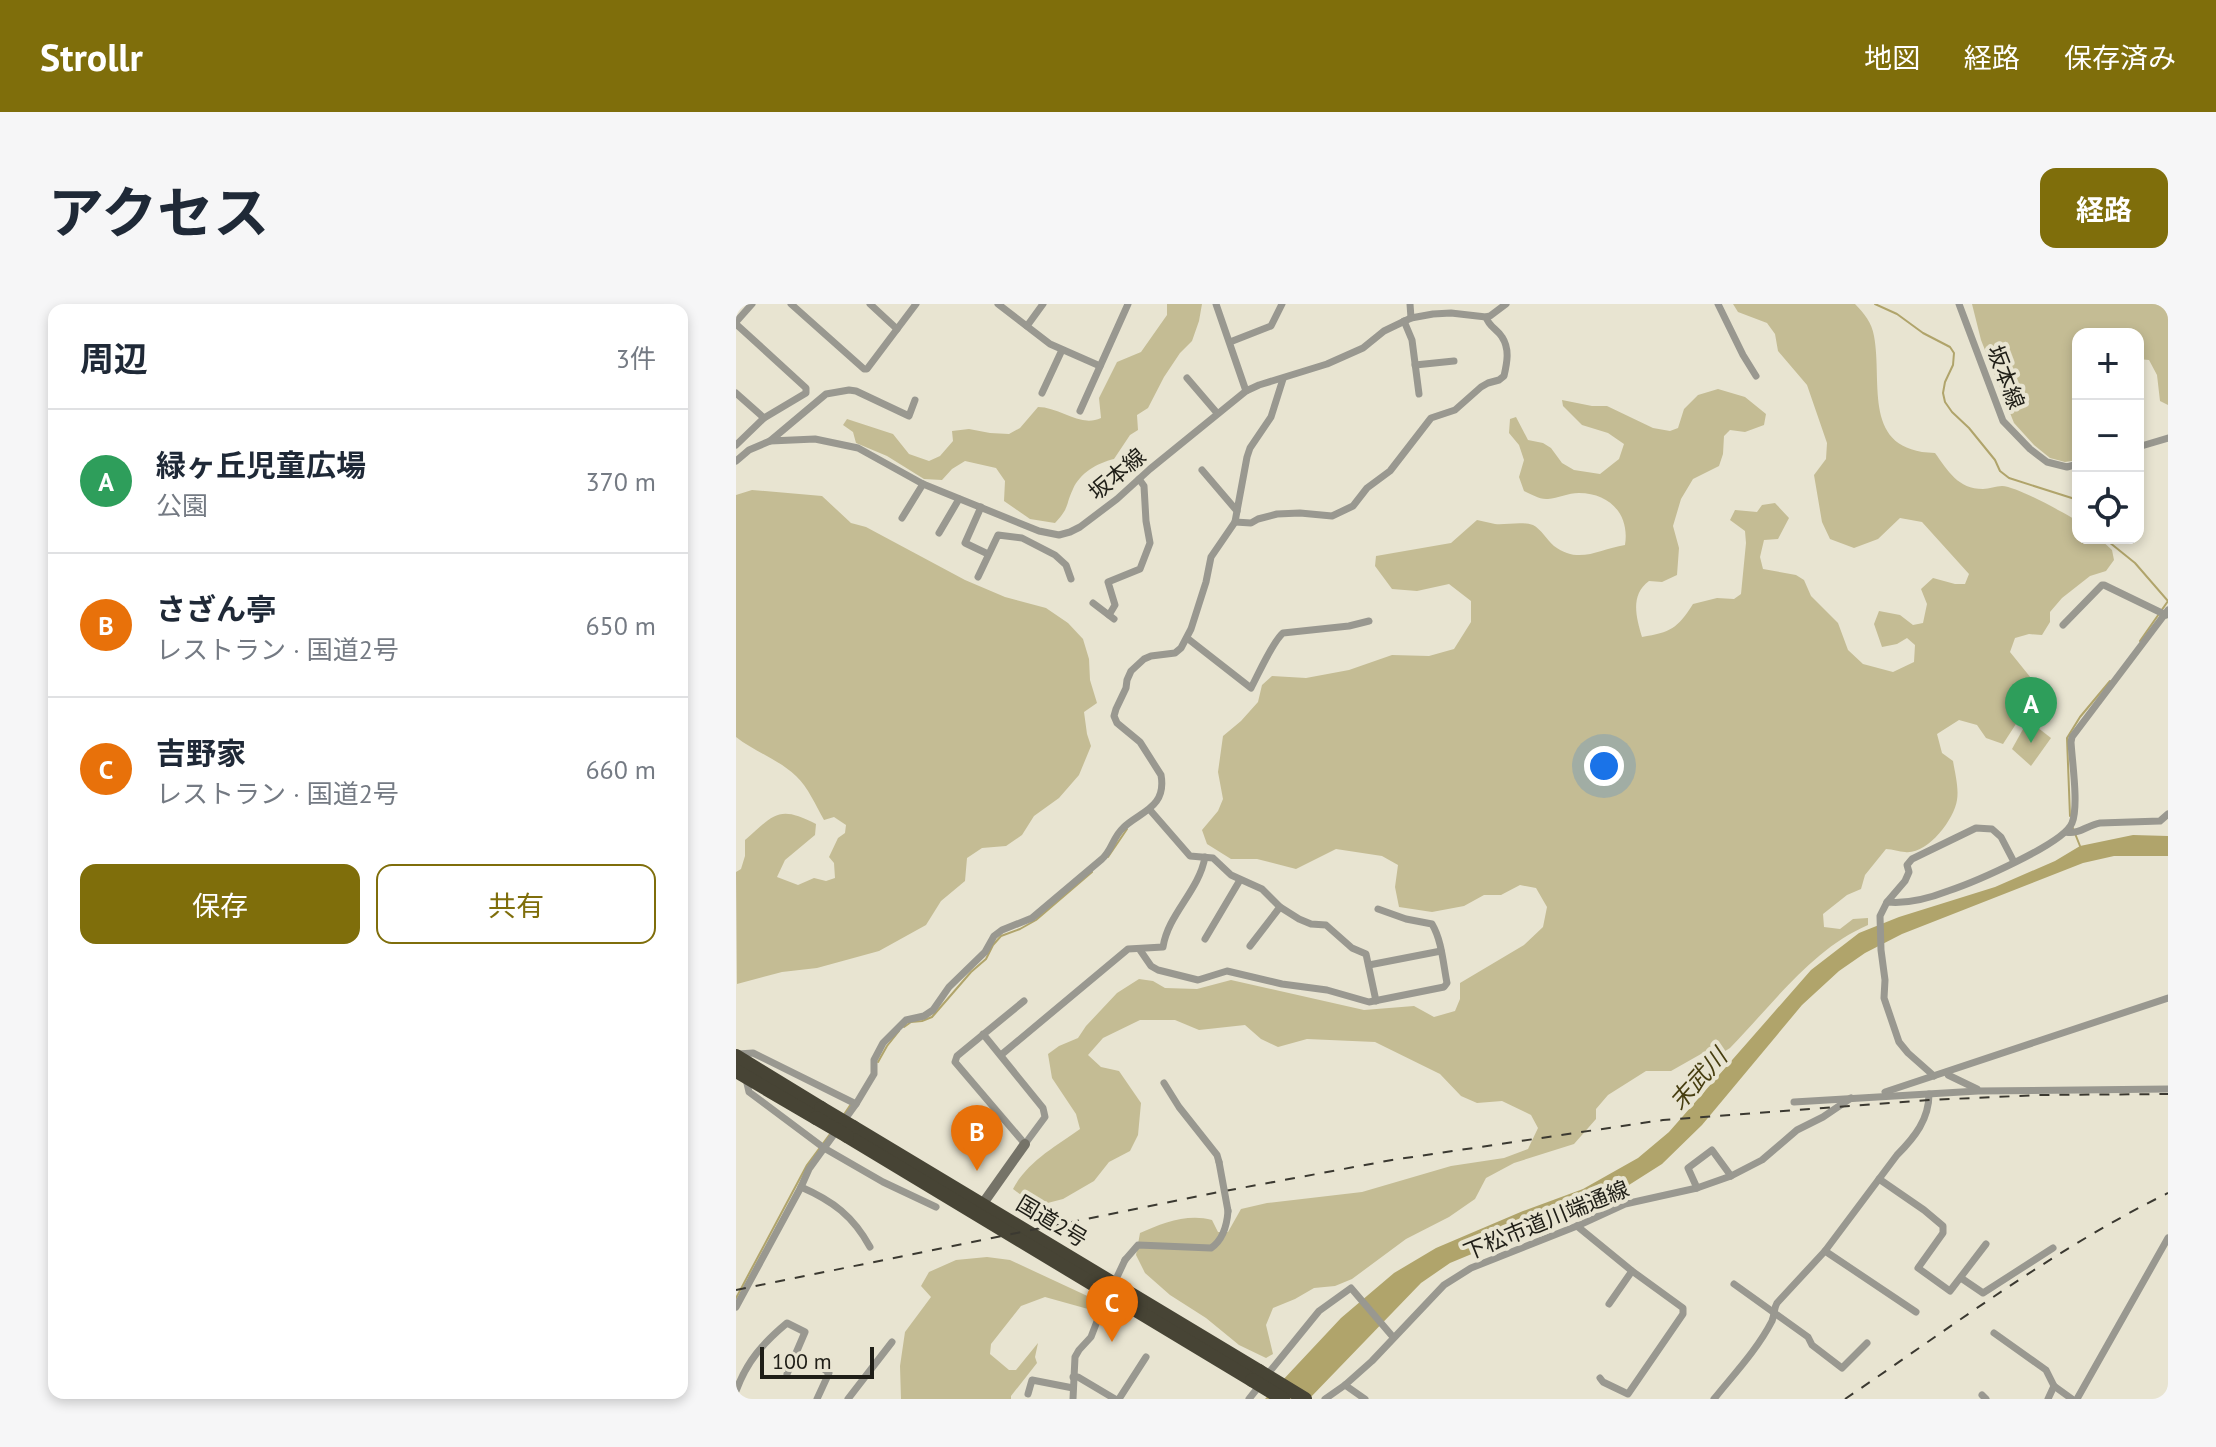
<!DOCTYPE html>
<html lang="ja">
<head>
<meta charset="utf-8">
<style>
	:root { --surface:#fff; --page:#f6f6f7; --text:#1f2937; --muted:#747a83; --line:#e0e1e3; --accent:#7f6e0b }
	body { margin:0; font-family:"PT Sans","Noto Sans JP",sans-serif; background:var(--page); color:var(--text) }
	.controls { position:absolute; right:24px; top:24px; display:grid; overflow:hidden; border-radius:16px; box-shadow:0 4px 12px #0003 }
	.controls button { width:72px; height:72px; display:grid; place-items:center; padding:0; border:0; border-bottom:2px solid var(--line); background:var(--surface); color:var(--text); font:40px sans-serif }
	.scale { position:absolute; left:24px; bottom:20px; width:114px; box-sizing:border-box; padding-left:8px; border:4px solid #1f1e17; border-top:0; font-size:22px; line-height:28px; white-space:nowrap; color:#1f1e17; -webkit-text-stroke:6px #e8e4d1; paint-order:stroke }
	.you { position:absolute; left:868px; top:462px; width:28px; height:28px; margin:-20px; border:6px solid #fff; border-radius:50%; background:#1a73e8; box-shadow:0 0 0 12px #1a73e833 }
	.badge { display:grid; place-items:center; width:52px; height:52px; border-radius:50%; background:var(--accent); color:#fff; font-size:26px; font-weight:700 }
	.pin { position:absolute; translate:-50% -66px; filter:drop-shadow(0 2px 4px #0008) }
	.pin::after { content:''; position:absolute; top:42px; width:28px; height:24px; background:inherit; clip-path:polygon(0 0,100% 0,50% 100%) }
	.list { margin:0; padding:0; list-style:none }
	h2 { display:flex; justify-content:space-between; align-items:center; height:104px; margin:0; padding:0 32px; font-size:34px }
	h2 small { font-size:26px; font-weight:400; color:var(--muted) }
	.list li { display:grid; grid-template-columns:52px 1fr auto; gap:24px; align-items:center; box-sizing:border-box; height:144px; padding:0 32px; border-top:2px solid var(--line) }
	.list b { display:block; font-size:30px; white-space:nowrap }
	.list p { margin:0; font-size:26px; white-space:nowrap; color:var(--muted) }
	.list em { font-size:26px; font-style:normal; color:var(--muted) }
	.actions { display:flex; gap:16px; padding:24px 32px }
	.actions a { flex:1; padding:18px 0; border:2px solid var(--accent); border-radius:16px; text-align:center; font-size:28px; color:var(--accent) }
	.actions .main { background:var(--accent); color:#fff }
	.icon { flex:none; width:44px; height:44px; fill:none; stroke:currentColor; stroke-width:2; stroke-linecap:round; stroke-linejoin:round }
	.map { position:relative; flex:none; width:1432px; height:1095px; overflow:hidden; border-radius:16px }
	header { display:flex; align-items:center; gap:48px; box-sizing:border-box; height:112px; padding:0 40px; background:var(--accent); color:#fff }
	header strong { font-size:38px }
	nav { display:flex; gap:44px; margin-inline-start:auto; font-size:28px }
	.intro { display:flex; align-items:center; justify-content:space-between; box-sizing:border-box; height:192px; padding:0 48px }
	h1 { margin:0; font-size:56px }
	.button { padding:20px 36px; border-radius:16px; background:var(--accent); color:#fff; font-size:28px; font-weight:700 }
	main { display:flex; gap:48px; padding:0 48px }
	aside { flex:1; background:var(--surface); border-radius:16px; box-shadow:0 4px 12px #0003 }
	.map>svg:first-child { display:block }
</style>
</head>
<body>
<header>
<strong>Strollr</strong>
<nav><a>地図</a><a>経路</a><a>保存済み</a></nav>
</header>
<div class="intro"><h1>アクセス</h1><a class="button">経路</a></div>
<main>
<aside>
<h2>周辺<small>3件</small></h2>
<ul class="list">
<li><span class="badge" style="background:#2e9e5b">A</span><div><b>緑ヶ丘児童広場</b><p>公園</p></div><em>370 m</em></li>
<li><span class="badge" style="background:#e8710a">B</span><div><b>さざん亭</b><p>レストラン · 国道2号</p></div><em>650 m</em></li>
<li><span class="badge" style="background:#e8710a">C</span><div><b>吉野家</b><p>レストラン · 国道2号</p></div><em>660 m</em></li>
</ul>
<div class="actions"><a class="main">保存</a><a>共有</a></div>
</aside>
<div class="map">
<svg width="1432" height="1095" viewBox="0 0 1432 1095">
	<rect width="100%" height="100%" fill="#e8e4d1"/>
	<g fill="#c4bc94">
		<path d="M431,0H466L463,17L456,37L444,49L428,73L412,104L401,111L402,126L394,131L378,155C361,159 344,169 337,185C329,202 334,203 319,219L294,215L268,197L269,177L260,164L229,157L216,165L206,176L188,175L151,152L120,139L117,128L107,121L111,115L157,130L173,150L193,157L204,152L217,137L216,127L233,125L254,129L273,130L284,124L302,103C324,103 344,124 365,114L363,94L381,58L405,48L431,11Z"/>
		<path d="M997,0H1119C1128,9 1136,19 1138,32C1147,80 1125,147 1199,149C1212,167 1222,185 1247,185C1253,185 1260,182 1266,182C1282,183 1326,208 1342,217V234H1363L1376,246L1378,256L1370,267L1354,272L1326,294L1314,308V318L1306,331L1293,330L1279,334L1274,348L1299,379L1289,406L1267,440L1250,434L1241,421L1223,416L1201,430L1206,449L1217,457C1219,469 1223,484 1221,496C1218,516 1191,551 1169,548C1163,548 1157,545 1150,545L1129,571L1125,585L1111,591L1087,610L1088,623L1104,625L1117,615L1132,614V621C1076,645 1036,701 994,744L983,751L965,750L935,767H910L872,791L860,805V815L838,840L778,859L750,874L739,895L713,913L670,935L616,975L599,982L578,984L559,995L537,1004L530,1021L537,1050L530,1054L503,1041L470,1014L434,991L409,969L400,951L404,929C426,919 452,909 476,916L482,928H492L505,905L531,899L626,888L715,862L768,854L792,845L802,824L795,811L766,797L741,799L725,792L704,770L639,738L571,735L542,743L525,735L509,721L463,726L439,716H404L367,734L352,751L365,763L383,767L405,799L402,831L394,847L373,858L358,877L327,895L300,902L277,885C291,858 320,842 344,825L340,810L316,774L312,750L323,742L342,734L350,722L381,689L403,675L417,677L429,684L461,685L495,676L628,706L678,702L698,713L719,707L724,695V679L788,641L807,623L811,603L800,584L784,581L765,591H748L728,602L696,608L663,603L659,583L662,561L646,552L600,545L560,565L521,555H495L471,540L466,526L482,507L487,495L482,468L487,432L505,417L522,398L526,381L536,372L570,374L613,366L656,351L693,352L718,345L735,318V297L713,280L681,287L656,285L639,262L640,252L715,239L741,216C747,217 753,219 759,220C771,221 785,217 797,221C805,225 811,236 818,242C843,261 863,245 889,241C894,210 873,189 843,189C832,189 822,194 812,195C804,196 795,190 788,187L783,173L788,156L783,141L773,129L774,115L780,113L792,136L807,139L815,144L826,159L838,166L864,170L883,155L888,140L872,129L846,121L827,102L826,96L856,102H871L917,124L934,127L942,124L948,105L962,91L982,85L1009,93L1030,110L1028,121L1009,128L994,126L988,132L987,150L983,162L957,175L945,195L937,222L943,244L941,271L926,278L913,277C894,291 900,313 906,333C935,328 941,325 957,300L981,294L998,295L1005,290L1010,239L1009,227L994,216L999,206L1021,208L1026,201L1039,199L1053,214L1042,235L1028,236L1024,253L1027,265L1060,271L1068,276L1075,292L1102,319L1112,346L1127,360L1157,368L1178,358L1179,341L1171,334L1161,340L1146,343L1138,320L1143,307L1164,311L1177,321L1187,319L1191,300L1185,285L1197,274L1219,280H1229L1233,270L1186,218L1164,214L1142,235L1118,244L1094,235L1086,218L1078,171L1090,155L1091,139L1071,81L1042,47L1039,30L1031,19L1002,8Z"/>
		<polygon points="1236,0 1432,0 1432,101 1424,97 1421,71 1413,56 1402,55 1402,30 1342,30 1342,156 1329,158 1314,154 1298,141 1278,119 1245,36"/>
		<path d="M16,186L86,192L115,219L130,223L229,276L269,293L310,304L332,319L347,335L353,355L354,376L361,399L348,408L351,430L355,442L343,471L323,494L298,512L286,531L270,542L246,544L231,554L229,577L205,597L190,621L143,647L81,664L46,668L1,680L0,568L5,565L9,552V536C38,511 42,500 80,520L79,531L49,556L41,573L62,581L78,574L90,577L99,574L98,559L93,553L102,534L109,529L110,521L98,513L88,516C80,502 72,483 60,472C42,455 19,448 0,433V191Z"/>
		<polygon points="1292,416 1315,434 1295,462 1276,445"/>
		<polygon points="251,953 274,956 360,996 352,1005 309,993 285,1002 255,1040 254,1050 273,1066 280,1066 302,1039 299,1053 301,1059 275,1092 275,1095 165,1095 164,1062 169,1028 195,993 185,982 193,968 220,956"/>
	</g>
	<polygon fill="#b0a46b" points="1397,531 1432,532 1432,552 1378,552 1347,559 1166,630 1129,649 1103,667 1066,701 966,821 926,860 863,900 812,923 767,937 714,959 685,979 573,1095 529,1095 605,1014 658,969 700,944 787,907 847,885 902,854 933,828 1075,666 1123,629 1163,613 1259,583 1319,557 1344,542"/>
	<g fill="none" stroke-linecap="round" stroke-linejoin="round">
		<g stroke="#b0a46b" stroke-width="2">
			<polyline points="1139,0 1161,10 1187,29 1214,43 1218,49 1217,61 1209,78 1207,89 1209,98 1216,108 1233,124 1259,156 1264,167 1273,174 1342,196"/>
			<polyline points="1368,234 1399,259 1432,297 1404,337"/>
			<polyline points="1334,512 1331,434 1344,413 1374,377"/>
			<polyline points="1336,522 1344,542"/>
			<polyline points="372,553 391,525"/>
			<polyline points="168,723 175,718 186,717 196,713 235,668 250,655 257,641 265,632 284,625 300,616 356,568"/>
			<polyline points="142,758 151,742 163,727"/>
			<polyline points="107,812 115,800"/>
			<polyline points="0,994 71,861 94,830"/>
		</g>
		<g stroke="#999890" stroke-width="7">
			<polyline points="55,0 128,65 131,65 180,0"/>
			<polyline points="134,0 161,25"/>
			<polyline points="262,0 314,40 364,62"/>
			<polyline points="480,0 510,87"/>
			<polyline points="674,0 675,14"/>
			<polyline points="982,0 1007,51 1020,72"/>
			<polyline points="1223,0 1267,117 1294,145 1311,158 1331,163 1342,160"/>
			<polyline points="668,17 676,36 683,90"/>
			<polyline points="0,18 16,0"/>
			<polyline points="0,20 70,84 70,89 28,114 0,141"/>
			<polyline points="291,22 307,0"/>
			<polyline points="494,38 535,22 546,0"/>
			<polyline points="679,61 718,57"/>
			<polyline points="451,74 481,109"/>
			<polyline points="0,89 28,114"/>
			<polyline points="306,89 326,46"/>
			<polyline points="344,107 392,0"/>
			<polyline points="34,137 90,90 113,86 120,87 173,112 179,96"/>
			<polyline points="1402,143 1432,134"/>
			<polyline points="0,157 13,146 34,137 79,135 122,144 187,180 303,227 323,231 334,228 344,223 381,195 414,165 510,87 523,81 591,60 627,44 648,27 675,14 697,10 715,9 750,13 754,12 770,0"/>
			<polyline points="245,203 229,239 252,250"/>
			<polyline points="501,207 511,153 514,144 535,113 547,75"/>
			<polyline points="166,214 187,180"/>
			<path d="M499,218L515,219L522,215L541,210L564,209L596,212L617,202L631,184L654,167L695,114L719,106L745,83L752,79L763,76L768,72C771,59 774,45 766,33C761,25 753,23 750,13"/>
			<polyline points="203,229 223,195"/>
			<polyline points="242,273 262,231 286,234 319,251 330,261 335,275"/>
			<polyline points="357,299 378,315"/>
			<polyline points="373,311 379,301 372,278 404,265 414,239 410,217 408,182 403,175"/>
			<polyline points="1327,321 1366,281 1368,281 1430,311"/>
			<path d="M451,334L515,384C522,371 537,337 547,329L613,322L633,317"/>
			<polyline points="414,506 454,552 477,554 495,571 526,585 544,603 563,615 575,620 590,621 616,644 630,650 640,697"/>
			<path d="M1330,528C1342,531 1352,521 1364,519L1424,517L1432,510"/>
			<polyline points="1151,598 1169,577 1173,568 1171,561 1176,555 1240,524 1256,525 1265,533 1278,558"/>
			<polyline points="469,635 504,576"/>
			<polyline points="514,642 544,603"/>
			<path d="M404,646L415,662L422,666L462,676L491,667L546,680L591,686L633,698L708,683L711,679C707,659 706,637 696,620L670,615L642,605"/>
			<polyline points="633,661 705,647"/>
			<polyline points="247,730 307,804 309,813 289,840 219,758 221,752 288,697"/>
			<polyline points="2,750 17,749 120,800"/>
			<path d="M265,751L392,645L427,643C432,610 463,587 469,553"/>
			<polyline points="1211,768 1212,771 1241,785"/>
			<path d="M1198,772L1172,749L1163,738L1148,694L1149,676L1145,646L1144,612L1151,598C1171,600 1194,594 1212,587C1236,579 1328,540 1336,519C1343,502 1336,457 1335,438L1336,433L1432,306"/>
			<polyline points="10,775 13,788 88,844 147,878 200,903"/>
			<polyline points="428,779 443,803 481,851 483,858"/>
			<polyline points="1149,788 1432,694"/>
			<polyline points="1058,798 1242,787 1432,785"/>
			<polyline points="1143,875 1188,906 1207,922 1207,929 1182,964 1214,987 1250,940"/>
			<path d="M65,883C97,897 117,912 134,943"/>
			<polyline points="961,884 952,864 976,846 995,872"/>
			<polyline points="841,922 896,967 947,1004 947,1010 892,1090 867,1078 864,1074"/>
			<polyline points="1089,947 1180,1008"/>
			<path d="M389,956L402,941L475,944C487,936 491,921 492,907"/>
			<polyline points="1225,974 1247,989 1317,944"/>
			<polyline points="998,980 1072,1033 1076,1041 1106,1064 1131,1039"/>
			<polyline points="873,1000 896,967"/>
			<path d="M0,1003L65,883L73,865L120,800L138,770V756L147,739L170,716L188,712L197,706L213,683L249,648L258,632L266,626L296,614L366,555C376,546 377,533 387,524C403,508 431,504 425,471L404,438L381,419L378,412L380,405L390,384L391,376L395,367L408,355L415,352L439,349L445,344L455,325L470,278L475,253L499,218L501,207L466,166"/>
			<polyline points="1258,1029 1310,1066 1318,1082 1336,1095"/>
			<polyline points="531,1071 583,1007 615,984 657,1033"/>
			<polyline points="337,1073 342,1073 379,1095"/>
			<polyline points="609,1081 629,1095"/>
			<path d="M0,1087C11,1057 27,1039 51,1019L69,1028L51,1070"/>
			<polyline points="292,1090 296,1076 337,1084"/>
			<polyline points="1246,1091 1250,1095"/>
			<polyline points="81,1095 93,1069 85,1063"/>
			<polyline points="112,1095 156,1038"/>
			<polyline points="337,1095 339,1053 343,1046 355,1033 365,1007"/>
			<polyline points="383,1095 410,1053"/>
			<polyline points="513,1095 524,1081"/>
			<polyline points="589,1095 609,1081 636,1057 708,981 735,964 841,922 889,900 961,884 995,872 1026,856 1061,826 1087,813 1115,794"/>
			<path d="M978,1095C998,1070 1021,1046 1036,1017C1039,1010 1037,1006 1041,999L1089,947L1161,851C1179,833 1193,815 1193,790"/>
			<polyline points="1312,1095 1318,1082"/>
			<polyline points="1341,1095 1432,934"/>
		</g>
		<polyline stroke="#757368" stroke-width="10" points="243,905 289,840"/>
		<g stroke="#474435" stroke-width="14">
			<polyline points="0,752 85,804"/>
			<polyline points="0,767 80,814"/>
			<polyline points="117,823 523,1067"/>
			<polyline points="111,832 516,1076"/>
		</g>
		<g stroke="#3b3931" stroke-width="2" stroke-dasharray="10 10" stroke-linecap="butt">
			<polyline points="0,986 478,889 656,856 927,816 1193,796 1304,791 1432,790"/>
			<path d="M1109,1095C1214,1024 1318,945 1432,889"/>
		</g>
		<g stroke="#999890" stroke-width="7">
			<polyline points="483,858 492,907"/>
			<polyline points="365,1007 389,956"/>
		</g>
		<g stroke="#474435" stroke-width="14">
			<polyline points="85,804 117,823"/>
			<polyline points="80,814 111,832"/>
			<polyline points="523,1067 569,1095"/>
			<polyline points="516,1076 547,1095"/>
		</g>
	</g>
	<g text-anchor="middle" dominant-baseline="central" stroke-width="8" stroke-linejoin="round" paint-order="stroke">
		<g font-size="22" fill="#1f1e17" stroke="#e8e4d1">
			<text transform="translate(1270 73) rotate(69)">坂本線</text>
			<text transform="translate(381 170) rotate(-40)">坂本線</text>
			<text transform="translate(810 916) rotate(-22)">下松市道川端通線</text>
			<text transform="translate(316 917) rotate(31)">国道2号</text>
		</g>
		<g font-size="24" font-style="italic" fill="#473e10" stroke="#e8e4d1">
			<text transform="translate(962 775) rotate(-48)">末武川</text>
		</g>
	</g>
</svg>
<div class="controls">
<button>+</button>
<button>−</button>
<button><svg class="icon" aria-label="locate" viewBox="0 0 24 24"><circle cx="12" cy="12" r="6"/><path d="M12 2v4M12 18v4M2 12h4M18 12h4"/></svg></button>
</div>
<div class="scale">100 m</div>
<div class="you"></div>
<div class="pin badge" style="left:1295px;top:439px;background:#2e9e5b">A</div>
<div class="pin badge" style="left:241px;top:867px;background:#e8710a">B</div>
<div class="pin badge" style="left:376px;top:1038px;background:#e8710a">C</div>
</div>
</main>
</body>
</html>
